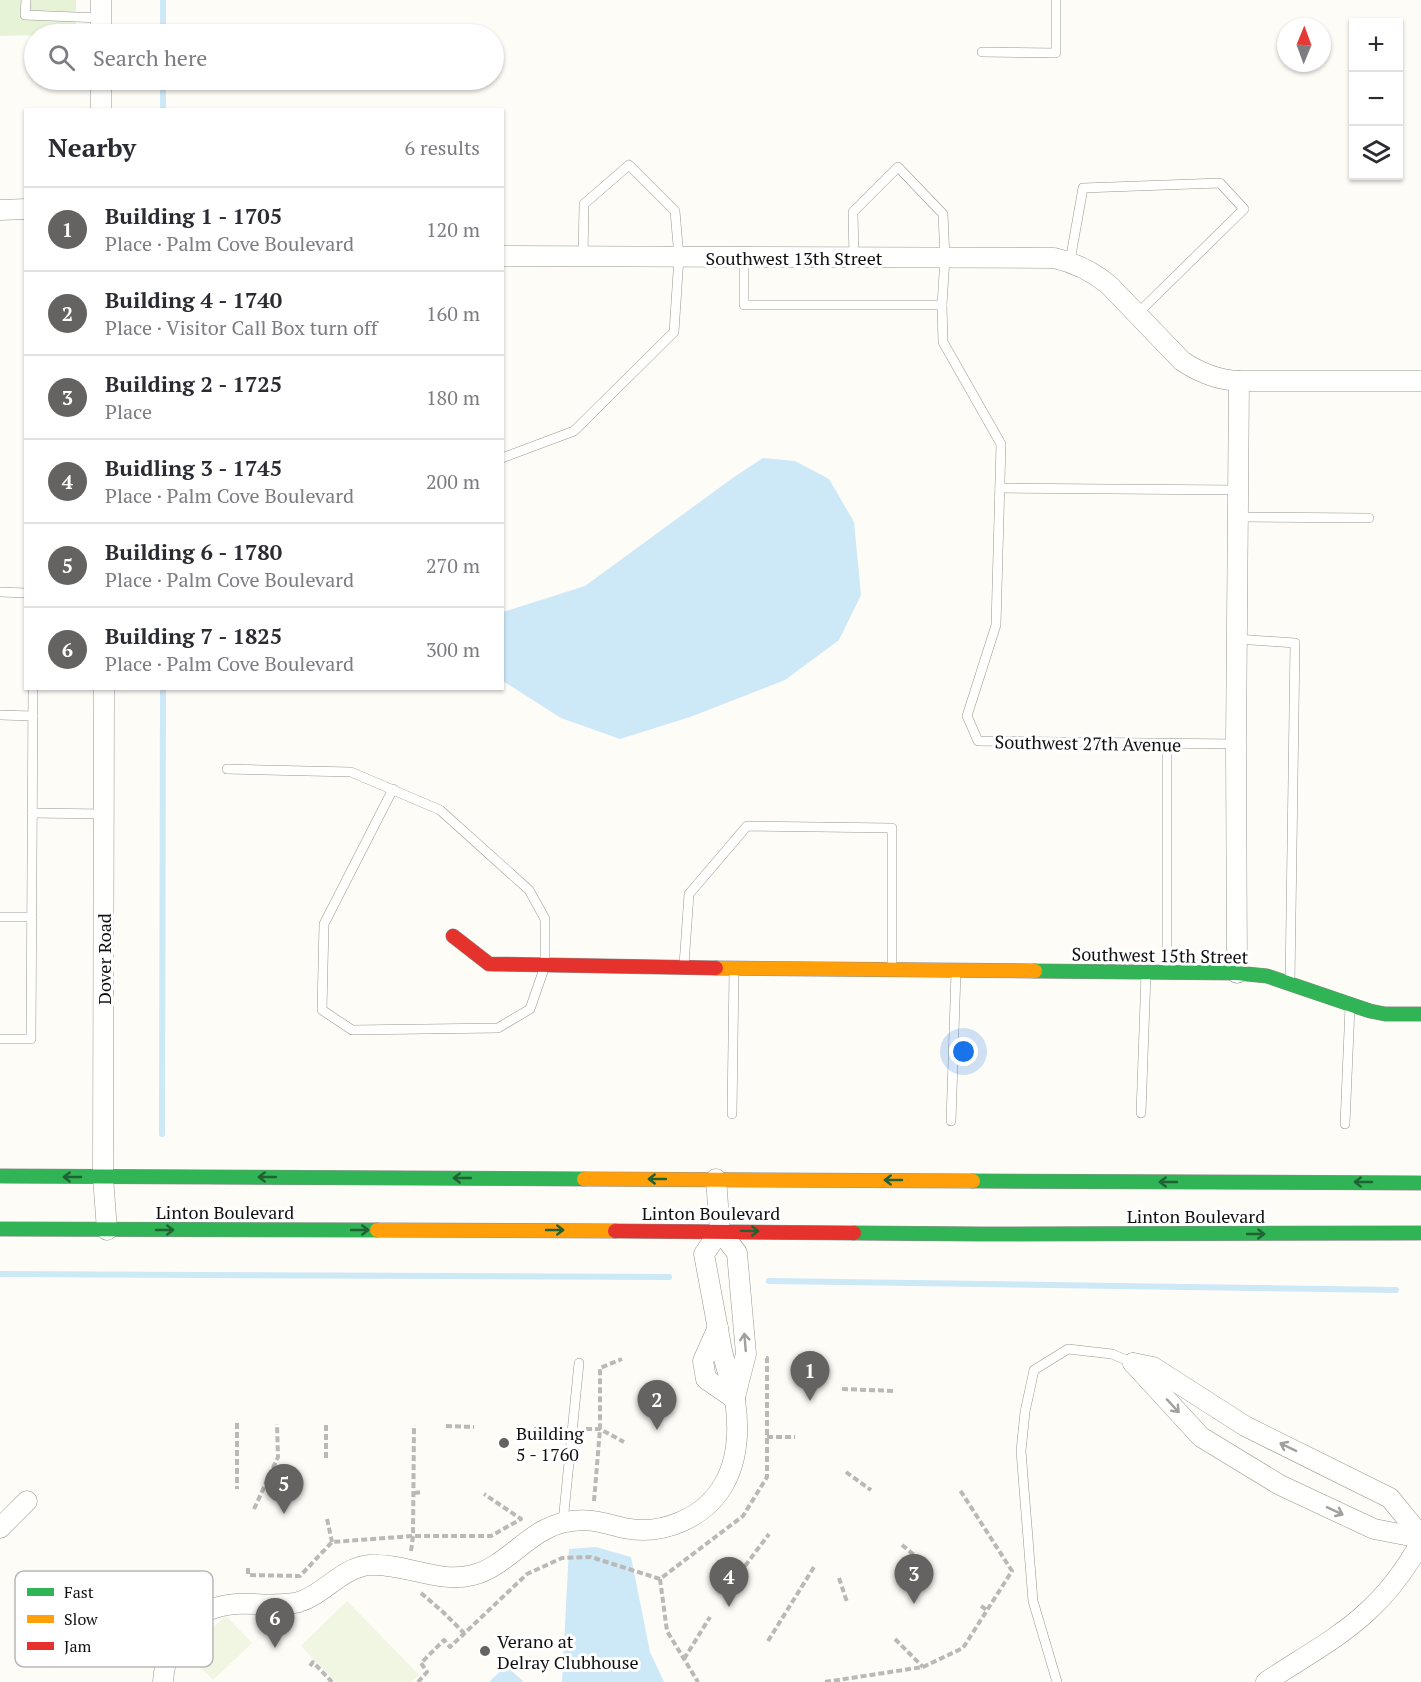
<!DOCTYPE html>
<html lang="en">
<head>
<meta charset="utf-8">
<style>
	:root { --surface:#fff; --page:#f2f2f3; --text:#2b2b33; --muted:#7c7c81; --line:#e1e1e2; --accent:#646362 }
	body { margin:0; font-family:"PT Serif",serif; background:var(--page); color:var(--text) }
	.controls { position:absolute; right:18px; top:18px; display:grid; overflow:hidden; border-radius:0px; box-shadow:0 2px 4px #0004 }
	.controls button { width:54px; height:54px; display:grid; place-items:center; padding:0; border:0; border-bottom:2px solid var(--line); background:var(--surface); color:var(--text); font:30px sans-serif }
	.compass { position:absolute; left:1277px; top:18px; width:54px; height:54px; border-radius:50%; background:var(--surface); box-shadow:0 2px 4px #0004; rotate:1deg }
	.you { position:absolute; left:964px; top:1052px; width:21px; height:21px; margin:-15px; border:4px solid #fff; border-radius:50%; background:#1a73e8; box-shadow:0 0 0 9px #1a73e833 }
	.badge { display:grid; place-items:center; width:39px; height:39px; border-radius:50%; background:var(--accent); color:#fff; font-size:20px; font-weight:700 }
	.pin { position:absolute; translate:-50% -50px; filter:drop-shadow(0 2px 3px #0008) }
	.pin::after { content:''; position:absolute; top:32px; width:21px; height:18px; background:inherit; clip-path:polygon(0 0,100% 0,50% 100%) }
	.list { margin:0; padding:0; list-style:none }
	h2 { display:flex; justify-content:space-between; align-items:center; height:78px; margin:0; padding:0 24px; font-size:26px }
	h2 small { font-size:20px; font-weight:400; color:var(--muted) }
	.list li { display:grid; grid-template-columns:39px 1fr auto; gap:18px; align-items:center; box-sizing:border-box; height:84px; padding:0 24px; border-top:2px solid var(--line) }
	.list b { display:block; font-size:22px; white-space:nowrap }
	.list p { margin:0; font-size:20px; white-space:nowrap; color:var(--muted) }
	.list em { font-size:20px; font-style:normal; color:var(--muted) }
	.icon { flex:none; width:33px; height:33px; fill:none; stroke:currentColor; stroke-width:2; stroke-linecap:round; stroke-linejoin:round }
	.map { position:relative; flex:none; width:1421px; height:1682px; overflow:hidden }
	.search { position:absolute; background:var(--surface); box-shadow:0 2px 4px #0004; left:24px; top:24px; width:480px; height:66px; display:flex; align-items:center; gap:15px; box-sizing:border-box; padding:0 21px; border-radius:33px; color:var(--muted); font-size:22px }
	.panel { position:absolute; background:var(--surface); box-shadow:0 2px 4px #0004; left:24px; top:108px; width:480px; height:582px; border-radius:0px }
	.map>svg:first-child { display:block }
</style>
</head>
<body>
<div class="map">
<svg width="1421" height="1682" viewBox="0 0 1421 1682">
	<rect width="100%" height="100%" fill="#fdfcf7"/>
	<polygon fill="#e7f3d7" points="0,0 76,0 76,34 0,36"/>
	<g fill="#f0f6e1">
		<polygon points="347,1601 419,1675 412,1682 336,1682 301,1646"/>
		<polygon points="226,1616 252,1643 213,1680 186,1653"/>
	</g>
	<g fill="#cde8f7">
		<polygon points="763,458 795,461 829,479 854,522 861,595 839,640 785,680 690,717 620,739 561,718 503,681 503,612 585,586 734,477"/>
		<polygon points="596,1547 631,1557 650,1652 664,1682 562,1682 569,1549"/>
		<polygon points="506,1666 523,1681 522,1682 489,1682"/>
	</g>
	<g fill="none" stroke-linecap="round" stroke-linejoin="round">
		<g stroke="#cde8f7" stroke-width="6">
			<polyline points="163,34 163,0"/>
			<polyline points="163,110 163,80"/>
			<polyline points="162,1134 163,688"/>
			<polyline points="0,1274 669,1277"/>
			<polyline points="769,1281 1396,1290"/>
		</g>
		<g stroke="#979795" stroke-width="10">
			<g id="lane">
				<polyline points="26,0 25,15 101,18"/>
				<polyline points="982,52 1056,53 1056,0"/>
				<polyline points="744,257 744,305 942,305"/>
				<polyline points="854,258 853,212 898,167 943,214 945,258 942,305 943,342 1001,444 996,625 967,716 978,741 1236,744"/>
				<polyline points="1070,261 1083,188 1220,183 1244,209 1137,314"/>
				<polyline points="502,458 574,431 674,332 679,257 675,211 629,165 584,204 583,257"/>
				<polyline points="1000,488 1238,490"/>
				<polyline points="1238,517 1369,518"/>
				<polyline points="0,592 26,593"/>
				<polyline points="1237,639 1295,643 1290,982"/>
				<polyline points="0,715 33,716"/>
				<polyline points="227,769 351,772 440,810 529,890 545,919 545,966 530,1009 498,1028 352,1030 322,1010 324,924 393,789"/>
				<polyline points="32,813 105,814"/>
				<polyline points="0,917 32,917"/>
				<polyline points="684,965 689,894 747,826 892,828 892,968"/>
				<polyline points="1167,970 1167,744"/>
				<polyline points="0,1039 31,1039 33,688"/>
				<polyline points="1141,1113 1146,974"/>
				<polyline points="732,1114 734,970"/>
				<polyline points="951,1121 956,972"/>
				<polyline points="1345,1124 1350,1007"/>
				<polyline points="563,1522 579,1363"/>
				<polyline points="1057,1682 1033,1601 1021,1451 1025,1412 1034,1370 1068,1349 1112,1354 1133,1363"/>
			</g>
		</g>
		<g stroke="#979795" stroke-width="21">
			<g id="street">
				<polyline points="101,34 101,0"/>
				<polyline points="101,110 101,80"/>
				<polyline points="0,210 26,209"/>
				<path d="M502,256L1054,258C1076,263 1092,271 1109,285L1182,361C1200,373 1217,380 1239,381H1421"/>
				<polyline points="104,688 103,1177 107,1230"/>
				<polyline points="1237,973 1236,744 1239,381"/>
				<polyline points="716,1179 720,1231 737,1253 746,1354 735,1397"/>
				<polyline points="718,1327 703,1361 706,1379 735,1399"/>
				<polyline points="1133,1363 1201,1437 1280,1485 1374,1529 1421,1538"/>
				<polyline points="1133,1363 1153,1367 1245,1426 1390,1498 1421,1536"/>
				<polyline points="0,1528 27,1501"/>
				<path d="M163,1682C166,1639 192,1607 236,1604C257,1603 279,1607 299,1602C325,1594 342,1567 370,1565C405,1563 438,1584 473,1575C508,1566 529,1529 566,1522C587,1517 603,1523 624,1528C662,1536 705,1518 724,1484C738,1459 739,1427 735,1400C732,1383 726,1368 722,1351C716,1319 710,1286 704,1254L720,1231"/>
				<path d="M1266,1682C1300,1659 1338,1639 1368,1611C1390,1591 1407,1567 1421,1542"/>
			</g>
		</g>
		<g stroke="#8e8d8b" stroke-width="15">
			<g id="fast">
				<polyline points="1035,971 1237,973 1267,976 1370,1011 1385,1014 1421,1014"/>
				<polyline points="0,1176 584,1179"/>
				<polyline points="973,1181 1421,1183"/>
				<polyline points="0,1229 377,1230"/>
				<polyline points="854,1233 981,1234 1421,1233"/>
			</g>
		</g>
		<g stroke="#8e8d8b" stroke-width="15">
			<g id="slow">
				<polyline points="716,968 1035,971"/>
				<polyline points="584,1179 973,1181"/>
				<polyline points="377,1230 615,1231"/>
			</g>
		</g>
		<g stroke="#8e8d8b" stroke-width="15">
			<g id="jam">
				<polyline points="453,936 489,964 716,968"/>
				<polyline points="615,1231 854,1233"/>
			</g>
		</g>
		<g stroke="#b9b9b8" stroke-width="4" stroke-dasharray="6 3" stroke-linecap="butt">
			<polyline points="842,1389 895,1391"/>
			<polyline points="237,1423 237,1489"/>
			<polyline points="446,1426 474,1427"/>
			<polyline points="534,1429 558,1429"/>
			<polyline points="586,1429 600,1429 624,1442"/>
			<polyline points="767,1437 795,1437"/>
			<polyline points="326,1458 326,1424"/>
			<polyline points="846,1472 871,1490"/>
			<polyline points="414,1493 422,1492"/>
			<polyline points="594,1501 600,1429 600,1368 622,1359"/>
			<polyline points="254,1509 278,1457 277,1424"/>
			<polyline points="327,1519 332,1542"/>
			<polyline points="902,1545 931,1569"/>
			<polyline points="411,1551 413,1536 414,1425"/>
			<polyline points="745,1566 769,1534"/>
			<polyline points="248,1568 248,1575 300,1576 332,1542 413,1536 491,1536 521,1519 484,1494"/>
			<polyline points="839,1578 847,1602"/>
			<polyline points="660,1579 667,1631 698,1682"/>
			<polyline points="421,1593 443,1612 464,1633"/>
			<polyline points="981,1606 987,1610"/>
			<polyline points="895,1639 923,1667"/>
			<polyline points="768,1641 814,1567"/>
			<polyline points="684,1659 710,1617"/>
			<polyline points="310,1666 313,1662 332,1682"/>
			<polyline points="418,1682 427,1672 421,1663 444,1640 450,1647 527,1574 562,1558 591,1557 660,1579 743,1516 767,1477 767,1358 765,1358"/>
			<polyline points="825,1682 923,1667 963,1648 1012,1571 960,1490"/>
		</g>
		<use href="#lane" stroke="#fffffe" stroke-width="9"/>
		<use href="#street" stroke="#fffffe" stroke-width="20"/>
		<use href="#fast" stroke="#30b455" stroke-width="14"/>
		<use href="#slow" stroke="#ff9f0a" stroke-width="14"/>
		<use href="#jam" stroke="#e5322d" stroke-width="14"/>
	</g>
	<defs><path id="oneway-shaft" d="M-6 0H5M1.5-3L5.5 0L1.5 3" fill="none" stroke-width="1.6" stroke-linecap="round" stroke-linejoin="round" transform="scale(1.5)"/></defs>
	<g stroke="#206233">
		<use href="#oneway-shaft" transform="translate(72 1177) rotate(-180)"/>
		<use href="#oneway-shaft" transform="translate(267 1177) rotate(-180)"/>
		<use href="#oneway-shaft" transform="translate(462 1178) rotate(-180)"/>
		<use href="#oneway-shaft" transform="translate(657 1179) rotate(-180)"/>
		<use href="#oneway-shaft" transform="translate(893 1180) rotate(-180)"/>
		<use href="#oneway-shaft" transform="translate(1168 1182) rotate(-180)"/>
		<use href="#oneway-shaft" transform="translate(1363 1182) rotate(-180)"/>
		<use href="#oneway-shaft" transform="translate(165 1230)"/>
		<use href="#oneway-shaft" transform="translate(360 1230)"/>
		<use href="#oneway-shaft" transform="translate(555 1230)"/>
		<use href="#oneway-shaft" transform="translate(750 1231) rotate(1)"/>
		<use href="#oneway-shaft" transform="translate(1256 1234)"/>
	</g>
	<g stroke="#a0a09f">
		<use href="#oneway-shaft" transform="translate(745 1342) rotate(-95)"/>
		<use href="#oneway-shaft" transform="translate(1173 1406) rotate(47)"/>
		<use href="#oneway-shaft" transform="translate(1288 1447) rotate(-154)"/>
		<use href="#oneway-shaft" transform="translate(1335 1511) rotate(25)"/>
	</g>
	<g fill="#646362" stroke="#fff" stroke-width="2">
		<circle cx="504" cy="1443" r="6"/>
		<circle cx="485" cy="1651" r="6"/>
	</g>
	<g text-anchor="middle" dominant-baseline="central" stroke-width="6" stroke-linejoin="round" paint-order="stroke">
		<g font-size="18" fill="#111" stroke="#fff">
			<text x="794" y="258">Southwest 13th Street</text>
			<text transform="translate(1088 743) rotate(1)">Southwest 27th Avenue</text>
			<text transform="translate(1160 955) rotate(1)">Southwest 15th Street</text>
			<text transform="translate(104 959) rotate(-90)">Dover Road</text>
			<text x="225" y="1212">Linton Boulevard</text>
			<text x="711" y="1213">Linton Boulevard</text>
			<text x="1196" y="1216">Linton Boulevard</text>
		</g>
		<g font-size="18" fill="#111" stroke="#fff" text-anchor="start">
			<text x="516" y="1433">Building<tspan x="516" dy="21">5 - 1760</tspan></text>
			<text x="497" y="1641">Verano at<tspan x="497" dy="21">Delray Clubhouse</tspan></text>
		</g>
	</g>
	<rect x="15" y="1571" width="198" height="96" rx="9" fill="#fff" stroke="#b8b8b8" stroke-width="1.5"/>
	<rect x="27" y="1588" width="27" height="8" fill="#30b455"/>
	<rect x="27" y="1615" width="27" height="8" fill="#ff9f0a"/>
	<rect x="27" y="1642" width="27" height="8" fill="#e5322d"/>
	<g font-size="16" fill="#111">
		<text x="64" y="1598">Fast</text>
		<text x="64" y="1625">Slow</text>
		<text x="64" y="1652">Jam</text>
	</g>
</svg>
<div class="controls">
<button>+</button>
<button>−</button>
<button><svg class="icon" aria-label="layers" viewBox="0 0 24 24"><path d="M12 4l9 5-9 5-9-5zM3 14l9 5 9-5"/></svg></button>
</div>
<svg class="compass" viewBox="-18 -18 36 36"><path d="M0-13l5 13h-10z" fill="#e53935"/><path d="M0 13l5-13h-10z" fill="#7c7c81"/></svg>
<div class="you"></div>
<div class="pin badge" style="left:810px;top:1401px">1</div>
<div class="pin badge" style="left:657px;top:1430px">2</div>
<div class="pin badge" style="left:914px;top:1604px">3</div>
<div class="pin badge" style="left:729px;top:1607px">4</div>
<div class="pin badge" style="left:284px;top:1514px">5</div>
<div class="pin badge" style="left:275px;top:1648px">6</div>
<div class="search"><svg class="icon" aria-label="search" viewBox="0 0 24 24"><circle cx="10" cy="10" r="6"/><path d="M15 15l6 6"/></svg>Search here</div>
<section class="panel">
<h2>Nearby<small>6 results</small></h2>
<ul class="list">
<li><span class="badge">1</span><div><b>Building 1 - 1705</b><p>Place · Palm Cove Boulevard</p></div><em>120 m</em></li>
<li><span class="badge">2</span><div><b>Building 4 - 1740</b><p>Place · Visitor Call Box turn off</p></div><em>160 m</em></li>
<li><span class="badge">3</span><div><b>Building 2 - 1725</b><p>Place</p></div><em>180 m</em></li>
<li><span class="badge">4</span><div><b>Buidling 3 - 1745</b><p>Place · Palm Cove Boulevard</p></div><em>200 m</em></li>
<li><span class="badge">5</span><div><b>Building 6 - 1780</b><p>Place · Palm Cove Boulevard</p></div><em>270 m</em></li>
<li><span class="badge">6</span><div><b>Building 7 - 1825</b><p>Place · Palm Cove Boulevard</p></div><em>300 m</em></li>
</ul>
</section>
</div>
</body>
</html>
